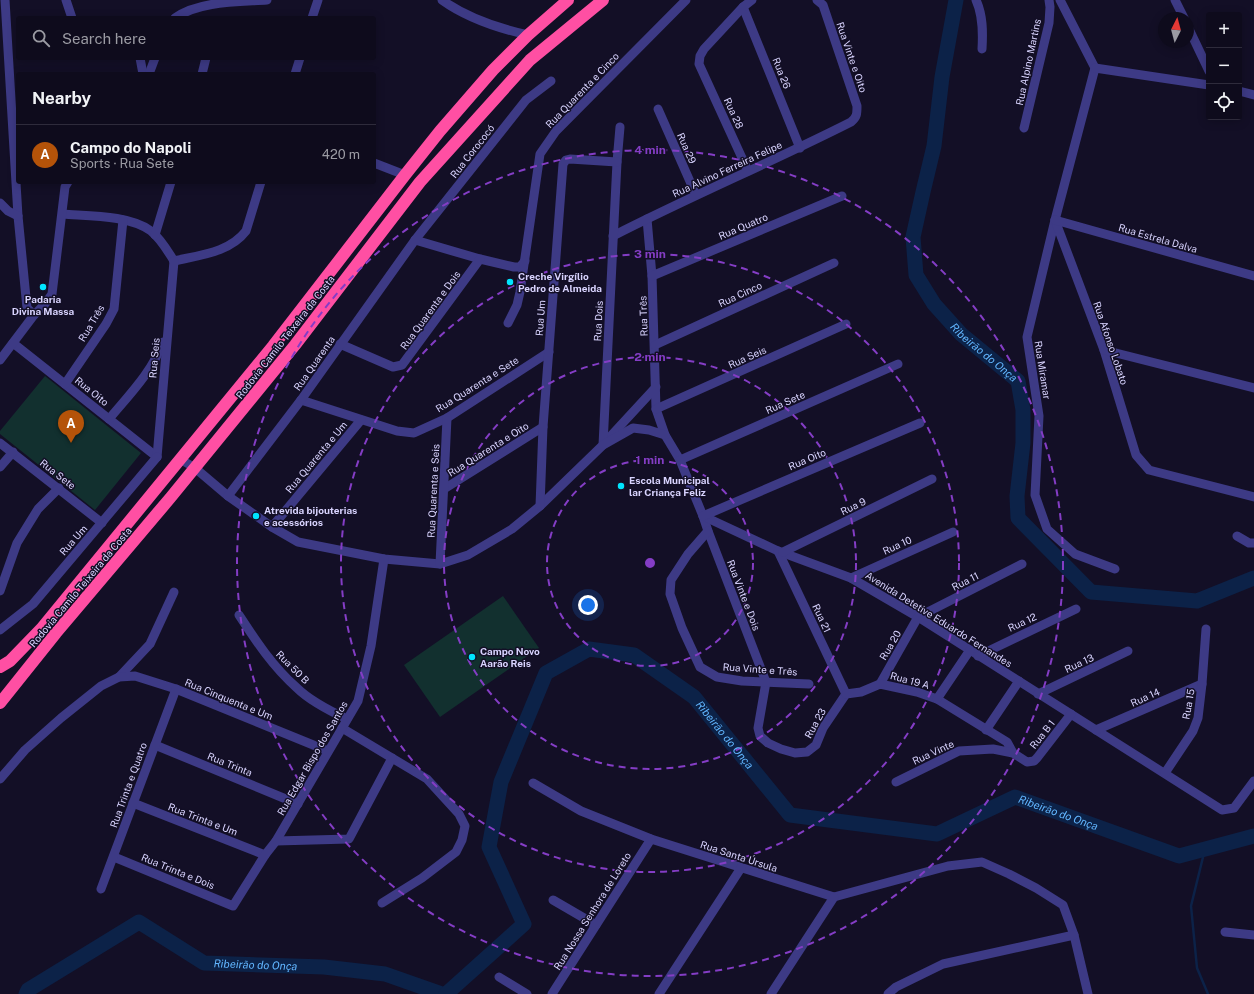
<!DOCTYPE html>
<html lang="en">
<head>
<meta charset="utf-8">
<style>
	:root { --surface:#0e0b1c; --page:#1c1929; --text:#f1f3f6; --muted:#9b9ba3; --line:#2e2b3b; --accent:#b45309 }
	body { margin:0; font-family:"Public Sans",sans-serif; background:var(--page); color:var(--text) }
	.controls { position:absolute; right:12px; top:12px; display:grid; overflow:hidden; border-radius:4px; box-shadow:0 2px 10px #0003 }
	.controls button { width:36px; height:36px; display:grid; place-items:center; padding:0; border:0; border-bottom:1px solid var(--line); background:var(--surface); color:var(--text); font:20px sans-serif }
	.compass { position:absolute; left:1158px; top:12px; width:36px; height:36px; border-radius:50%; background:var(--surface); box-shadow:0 2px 10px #0003; rotate:6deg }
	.you { position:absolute; left:588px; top:605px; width:14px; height:14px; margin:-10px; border:3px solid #fff; border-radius:50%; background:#1a73e8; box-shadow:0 0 0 6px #1a73e833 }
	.badge { display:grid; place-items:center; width:26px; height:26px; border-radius:50%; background:var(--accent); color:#fff; font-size:13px; font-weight:700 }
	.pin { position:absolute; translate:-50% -33px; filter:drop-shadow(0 1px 2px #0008) }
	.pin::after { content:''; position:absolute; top:21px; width:14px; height:12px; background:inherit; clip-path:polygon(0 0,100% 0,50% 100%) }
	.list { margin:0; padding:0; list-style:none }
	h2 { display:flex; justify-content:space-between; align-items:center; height:52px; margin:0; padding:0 16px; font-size:17px }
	h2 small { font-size:13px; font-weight:400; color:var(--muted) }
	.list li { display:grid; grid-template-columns:26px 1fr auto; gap:12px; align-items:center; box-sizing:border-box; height:60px; padding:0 16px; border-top:1px solid var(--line) }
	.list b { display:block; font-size:15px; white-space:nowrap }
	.list p { margin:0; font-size:13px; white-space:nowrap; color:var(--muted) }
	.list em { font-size:13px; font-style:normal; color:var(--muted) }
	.icon { flex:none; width:22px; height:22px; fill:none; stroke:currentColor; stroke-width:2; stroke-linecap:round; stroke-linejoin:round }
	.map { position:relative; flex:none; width:1254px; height:994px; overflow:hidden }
	.search { position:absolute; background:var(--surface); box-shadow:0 2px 10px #0003; left:16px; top:16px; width:360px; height:44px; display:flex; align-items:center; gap:10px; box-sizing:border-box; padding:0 14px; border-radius:4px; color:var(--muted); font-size:15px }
	.panel { position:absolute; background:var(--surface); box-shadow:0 2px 10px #0003; left:16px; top:72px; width:360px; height:112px; border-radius:4px }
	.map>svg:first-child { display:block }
</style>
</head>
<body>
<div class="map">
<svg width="1254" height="994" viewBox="0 0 1254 994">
	<rect width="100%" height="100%" fill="#130f26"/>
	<g fill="#12302f">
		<polygon points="45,376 141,453 95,510 0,434 0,431"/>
		<polygon points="503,596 539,648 440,717 404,665"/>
	</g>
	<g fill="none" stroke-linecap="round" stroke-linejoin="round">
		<polyline stroke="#0c2248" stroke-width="2.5" points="1205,849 1191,906 1197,968 1208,994"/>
		<g stroke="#0c2248" stroke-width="15">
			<path id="s1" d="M956,0L942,77L934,146L923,192L913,237L916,275L934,304L961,334L1018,381L1023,410V443L1017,496L1018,518L1091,592L1197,601L1254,578"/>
			<path id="s2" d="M26,994L28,990L139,922L204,963L324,967L385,974L442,994"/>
			<path id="s3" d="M446,994L524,924L489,847L501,782L546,673L589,649L634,655L694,697L790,815L937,834L1015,797L1179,856L1254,836"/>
		</g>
		<g stroke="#3d3a85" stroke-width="9">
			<polyline points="5,0 18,216 27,308 34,315"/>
			<polyline points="66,0 72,18"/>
			<path d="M442,0C467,18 497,28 528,35"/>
			<path d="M976,0C983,15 983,32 982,49"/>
			<polyline points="1060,0 1095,68"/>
			<polyline points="1175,0 1184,18"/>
			<polyline points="743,7 800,148"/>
			<path d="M175,18C199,1 239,2 267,0"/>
			<polyline points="312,18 318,0"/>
			<polyline points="1188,27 1209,71"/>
			<polyline points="140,58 143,74"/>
			<polyline points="1095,68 1055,220 1027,337 1039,416 1035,495 1047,529 1075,554 1115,569"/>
			<polyline points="1095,68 1209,85"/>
			<polyline points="149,74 155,58"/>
			<polyline points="202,74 206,58"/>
			<polyline points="295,74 300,58"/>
			<polyline points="1239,91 1254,95"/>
			<polyline points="658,109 696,195"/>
			<polyline points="1024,128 1049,23 1050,7 1049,0"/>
			<polyline points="374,163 405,175"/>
			<polyline points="748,171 699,64 700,56 704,49 743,7 752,0"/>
			<polyline points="0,203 8,211 18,216"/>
			<path d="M63,214C88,216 130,215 151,231C161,239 167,250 174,261"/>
			<polyline points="647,219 652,276 656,409 665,435 680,460 703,516 708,531 766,682 758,728 760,736 768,743 781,749 795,753 807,752 816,745 823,728 846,694"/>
			<polyline points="1055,220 1104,350 1136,455 1149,470 1254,497"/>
			<polyline points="1055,220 1254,276"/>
			<polyline points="155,235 171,182"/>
			<path d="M613,236C691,196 772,162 851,122C857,117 857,114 857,106L823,5L817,0"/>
			<polyline points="415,240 480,259 514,267 520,267 525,261"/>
			<path d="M174,261C199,255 229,253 246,231L261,182"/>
			<polyline points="652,276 842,196"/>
			<polyline points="508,323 517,305 520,292 540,154 556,131 686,0"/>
			<polyline points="13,343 157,457"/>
			<polyline points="340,344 393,367 402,365 480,259"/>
			<polyline points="655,345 834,263"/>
			<polyline points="1104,350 1254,388"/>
			<polyline points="0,360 34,315 45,304 52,294 65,187 68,182"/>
			<polyline points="65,384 106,324 114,309 123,220"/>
			<polyline points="301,400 397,431 414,433 447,418 549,352"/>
			<polyline points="656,409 846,324"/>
			<path d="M109,419C129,395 152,372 163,342"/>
			<polyline points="608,439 656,387"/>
			<polyline points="0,443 102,523"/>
			<polyline points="603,445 617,162 620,127"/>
			<polyline points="157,457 174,261"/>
			<polyline points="180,459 195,468 228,496 272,527 298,542 384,559 440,564 468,555 512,529 540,506 603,445 633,428 649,430 665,435"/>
			<polyline points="680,460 898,364"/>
			<polyline points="0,467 13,452"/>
			<polyline points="444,489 543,427"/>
			<polyline points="228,496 301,400 415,240 526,100 551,81"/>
			<polyline points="540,506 543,427 563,164 566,160 570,159 617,162"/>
			<polyline points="703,516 778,551 851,578 918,617 1222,810 1234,808 1254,781"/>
			<polyline points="703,516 920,423"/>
			<polyline points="272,527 361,420"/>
			<polyline points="708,531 688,554 671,580 670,594 682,628 700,667 717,677 742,681 809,684"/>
			<polyline points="1237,536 1249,543 1254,543"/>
			<polyline points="778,551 846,694"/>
			<polyline points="783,552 932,479"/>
			<polyline points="440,564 447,418"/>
			<polyline points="851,578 953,532"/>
			<polyline points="0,591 17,543 38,509 59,488"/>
			<path d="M239,615C256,641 273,667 297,688C310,701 330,711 347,719"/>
			<polyline points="0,630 33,604 157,457"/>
			<polyline points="978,656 1076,609"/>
			<polyline points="119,677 150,644 174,592"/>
			<polyline points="880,684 918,617 1022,564"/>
			<polyline points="846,694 861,692 880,684 917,692 937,699 1007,742 1013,753"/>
			<polyline points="1038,694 1128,651"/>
			<polyline points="937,699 970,650"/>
			<polyline points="342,728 427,779 459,814 465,826 462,840 456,852 422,878 382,903"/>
			<polyline points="986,730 1019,681"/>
			<polyline points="1096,730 1202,684"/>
			<polyline points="155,745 298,804"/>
			<polyline points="1165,773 1193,731 1198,718 1202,684 1206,629"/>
			<polyline points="0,779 25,750 61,718 101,686 119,677 135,676 176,689 328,751"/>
			<polyline points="896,782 959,751 993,749 1013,753 1027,762 1034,761 1037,758 1071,714"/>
			<polyline points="533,783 581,811 651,839 834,897 948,866 982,862 1009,874 1036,888 1063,905 1074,935 1088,994"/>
			<polyline points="133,803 265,855"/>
			<polyline points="276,841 349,839 392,758"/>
			<polyline points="114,857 233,906 265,855 276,841 358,701 371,646 384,559"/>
			<polyline points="101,889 176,689"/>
			<polyline points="553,900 596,925"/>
			<polyline points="1225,932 1254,935"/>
			<polyline points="499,977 527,994"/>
			<polyline points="552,994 651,839"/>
			<polyline points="659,994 741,868"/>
			<polyline points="771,994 834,897"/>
			<polyline points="888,994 896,987 943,964 1074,935"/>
		</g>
		<g stroke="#ff4fa3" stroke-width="12">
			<polyline points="0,667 10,661 41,629 273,346 405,175 440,131 493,70 528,35 568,0"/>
			<polyline points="0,703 56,633 171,497 295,345 420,182 530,60 603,0"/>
		</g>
	</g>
	<g fill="none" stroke="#843dc5" stroke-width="2" stroke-dasharray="7 5">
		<circle cx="650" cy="563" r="103"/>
		<circle cx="650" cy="563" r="206"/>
		<circle cx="650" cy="563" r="309"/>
		<circle cx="650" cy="563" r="413"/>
	</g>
	<g fill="#00e5ff" stroke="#130f26" stroke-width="1.5">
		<circle cx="510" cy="282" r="4"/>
		<circle cx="43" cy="287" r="4"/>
		<circle cx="621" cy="486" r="4"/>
		<circle cx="256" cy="516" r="4"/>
		<circle cx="472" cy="657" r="4"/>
	</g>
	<g text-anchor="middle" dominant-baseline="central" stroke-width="3" stroke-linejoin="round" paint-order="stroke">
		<g font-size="10" fill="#d9d4ff" stroke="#130f26">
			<text transform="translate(852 57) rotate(71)">Rua Vinte e Oito</text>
			<text transform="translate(1028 62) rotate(-78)">Rua Alpino Martins</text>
			<text transform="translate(782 73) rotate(68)">Rua 26</text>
			<text transform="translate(582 90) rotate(-46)">Rua Quarenta e Cinco</text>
			<text transform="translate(734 113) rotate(65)">Rua 28</text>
			<text transform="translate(687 148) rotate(66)">Rua 29</text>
			<text transform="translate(472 151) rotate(-52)">Rua Corococó</text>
			<text transform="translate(727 169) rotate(-25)">Rua Alvino Ferreira Felipe</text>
			<text transform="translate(743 226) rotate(-23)">Rua Quatro</text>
			<text transform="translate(1158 238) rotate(16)">Rua Estrela Dalva</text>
			<text transform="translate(740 294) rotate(-25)">Rua Cinco</text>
			<text transform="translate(430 310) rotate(-54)">Rua Quarenta e Dois</text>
			<text transform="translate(643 316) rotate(-92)">Rua Três</text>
			<text transform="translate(540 318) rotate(-86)">Rua Um</text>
			<text transform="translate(598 321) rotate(-87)">Rua Dois</text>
			<text transform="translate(91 323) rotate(-59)">Rua Três</text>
			<text transform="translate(285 337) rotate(-52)">Rodovia Camilo Teixeira da Costa</text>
			<text transform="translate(1111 343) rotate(71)">Rua Afonso Lobato</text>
			<text transform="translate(747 357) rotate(-24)">Rua Seis</text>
			<text transform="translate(154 358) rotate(-85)">Rua Seis</text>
			<text transform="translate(314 363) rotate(-55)">Rua Quarenta</text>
			<text transform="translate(1043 370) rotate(81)">Rua Miramar</text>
			<text transform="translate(477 384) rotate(-32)">Rua Quarenta e Sete</text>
			<text transform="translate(92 391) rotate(39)">Rua Oito</text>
			<text transform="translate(785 402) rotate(-24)">Rua Sete</text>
			<text transform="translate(488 449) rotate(-32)">Rua Quarenta e Oito</text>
			<text transform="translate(316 457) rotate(-50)">Rua Quarenta e Um</text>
			<text transform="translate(807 459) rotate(-23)">Rua Oito</text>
			<text transform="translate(58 474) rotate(38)">Rua Sete</text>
			<text transform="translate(433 491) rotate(-87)">Rua Quarenta e Seis</text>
			<text transform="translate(853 506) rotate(-26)">Rua 9</text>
			<text transform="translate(73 540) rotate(-49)">Rua Um</text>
			<text transform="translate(897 545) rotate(-24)">Rua 10</text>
			<text transform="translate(965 581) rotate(-27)">Rua 11</text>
			<text transform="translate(80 587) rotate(-50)">Rodovia Camilo Teixeira da Costa</text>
			<text transform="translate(744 595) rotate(69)">Rua Vinte e Dois</text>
			<text transform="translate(822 618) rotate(65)">Rua 21</text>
			<text transform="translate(939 619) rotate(32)">Avenida Detetive Eduardo Fernandes</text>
			<text transform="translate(1022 622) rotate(-25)">Rua 12</text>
			<text transform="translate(890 645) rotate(-60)">Rua 20</text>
			<text transform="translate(1079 663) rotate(-25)">Rua 13</text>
			<text transform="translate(293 667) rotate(45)">Rua 50 B</text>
			<text transform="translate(760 669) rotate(4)">Rua Vinte e Três</text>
			<text transform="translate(910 680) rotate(15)">Rua 19 A</text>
			<text transform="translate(1145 697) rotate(-24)">Rua 14</text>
			<text transform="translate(229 699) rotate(22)">Rua Cinquenta e Um</text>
			<text transform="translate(1188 704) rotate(-80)">Rua 15</text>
			<text transform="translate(815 723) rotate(-61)">Rua 23</text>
			<text transform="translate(1042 734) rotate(-52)">Rua B 1</text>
			<text transform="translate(933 752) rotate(-25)">Rua Vinte</text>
			<text transform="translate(312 758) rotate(-60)">Rua Edgar Bispo dos Santos</text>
			<text transform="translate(230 764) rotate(22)">Rua Trinta</text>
			<text transform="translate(128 785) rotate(-70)">Rua Trinta e Quatro</text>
			<text transform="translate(203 819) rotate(21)">Rua Trinta e Um</text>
			<text transform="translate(739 856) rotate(18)">Rua Santa Úrsula</text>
			<text transform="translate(178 871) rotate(22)">Rua Trinta e Dois</text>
			<text transform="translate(592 911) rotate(-58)">Rua Nossa Senhora de Loreto</text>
		</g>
		<g font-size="10" font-weight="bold" fill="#d9d4ff" stroke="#130f26" text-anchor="start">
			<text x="518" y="276">Creche Virgílio<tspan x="518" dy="12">Pedro de Almeida</tspan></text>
			<text x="43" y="299" text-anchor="middle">Padaria<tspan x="43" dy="12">Divina Massa</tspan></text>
			<text x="629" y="480">Escola Municipal<tspan x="629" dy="12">lar Criança Feliz</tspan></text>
			<text x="264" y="510">Atrevida bijouterias<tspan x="264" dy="12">e acessórios</tspan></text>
			<text x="480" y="651">Campo Novo<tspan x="480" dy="12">Aarão Reis</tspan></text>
		</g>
		<g font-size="11" font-style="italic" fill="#62b6ff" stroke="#130f26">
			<text stroke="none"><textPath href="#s1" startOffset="383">Ribeirão do Onça</textPath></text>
			<text stroke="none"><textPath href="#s3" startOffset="590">Ribeirão do Onça</textPath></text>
			<text stroke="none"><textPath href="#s3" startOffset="974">Ribeirão do Onça</textPath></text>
			<text stroke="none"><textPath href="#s2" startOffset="263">Ribeirão do Onça</textPath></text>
		</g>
	</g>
	<circle cx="650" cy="563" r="6" fill="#843dc5" stroke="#130f26" stroke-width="2"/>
	<g font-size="12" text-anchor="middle" font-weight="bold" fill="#843dc5" stroke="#130f26" stroke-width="3" stroke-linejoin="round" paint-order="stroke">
		<text x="650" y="154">4 min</text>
		<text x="650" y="258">3 min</text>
		<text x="650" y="361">2 min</text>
		<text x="650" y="464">1 min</text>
	</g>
</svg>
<div class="controls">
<button>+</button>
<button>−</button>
<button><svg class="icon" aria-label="locate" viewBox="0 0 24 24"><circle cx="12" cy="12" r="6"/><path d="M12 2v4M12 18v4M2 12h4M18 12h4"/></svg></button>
</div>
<svg class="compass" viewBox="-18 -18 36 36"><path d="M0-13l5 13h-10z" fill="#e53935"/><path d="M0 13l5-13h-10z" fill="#9b9ba3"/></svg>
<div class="you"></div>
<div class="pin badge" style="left:71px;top:443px">A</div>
<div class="search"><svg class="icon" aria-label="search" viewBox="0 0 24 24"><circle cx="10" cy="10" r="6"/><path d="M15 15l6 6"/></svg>Search here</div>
<section class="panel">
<h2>Nearby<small></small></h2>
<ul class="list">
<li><span class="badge">A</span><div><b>Campo do Napoli</b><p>Sports · Rua Sete</p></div><em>420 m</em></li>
</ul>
</section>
</div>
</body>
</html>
